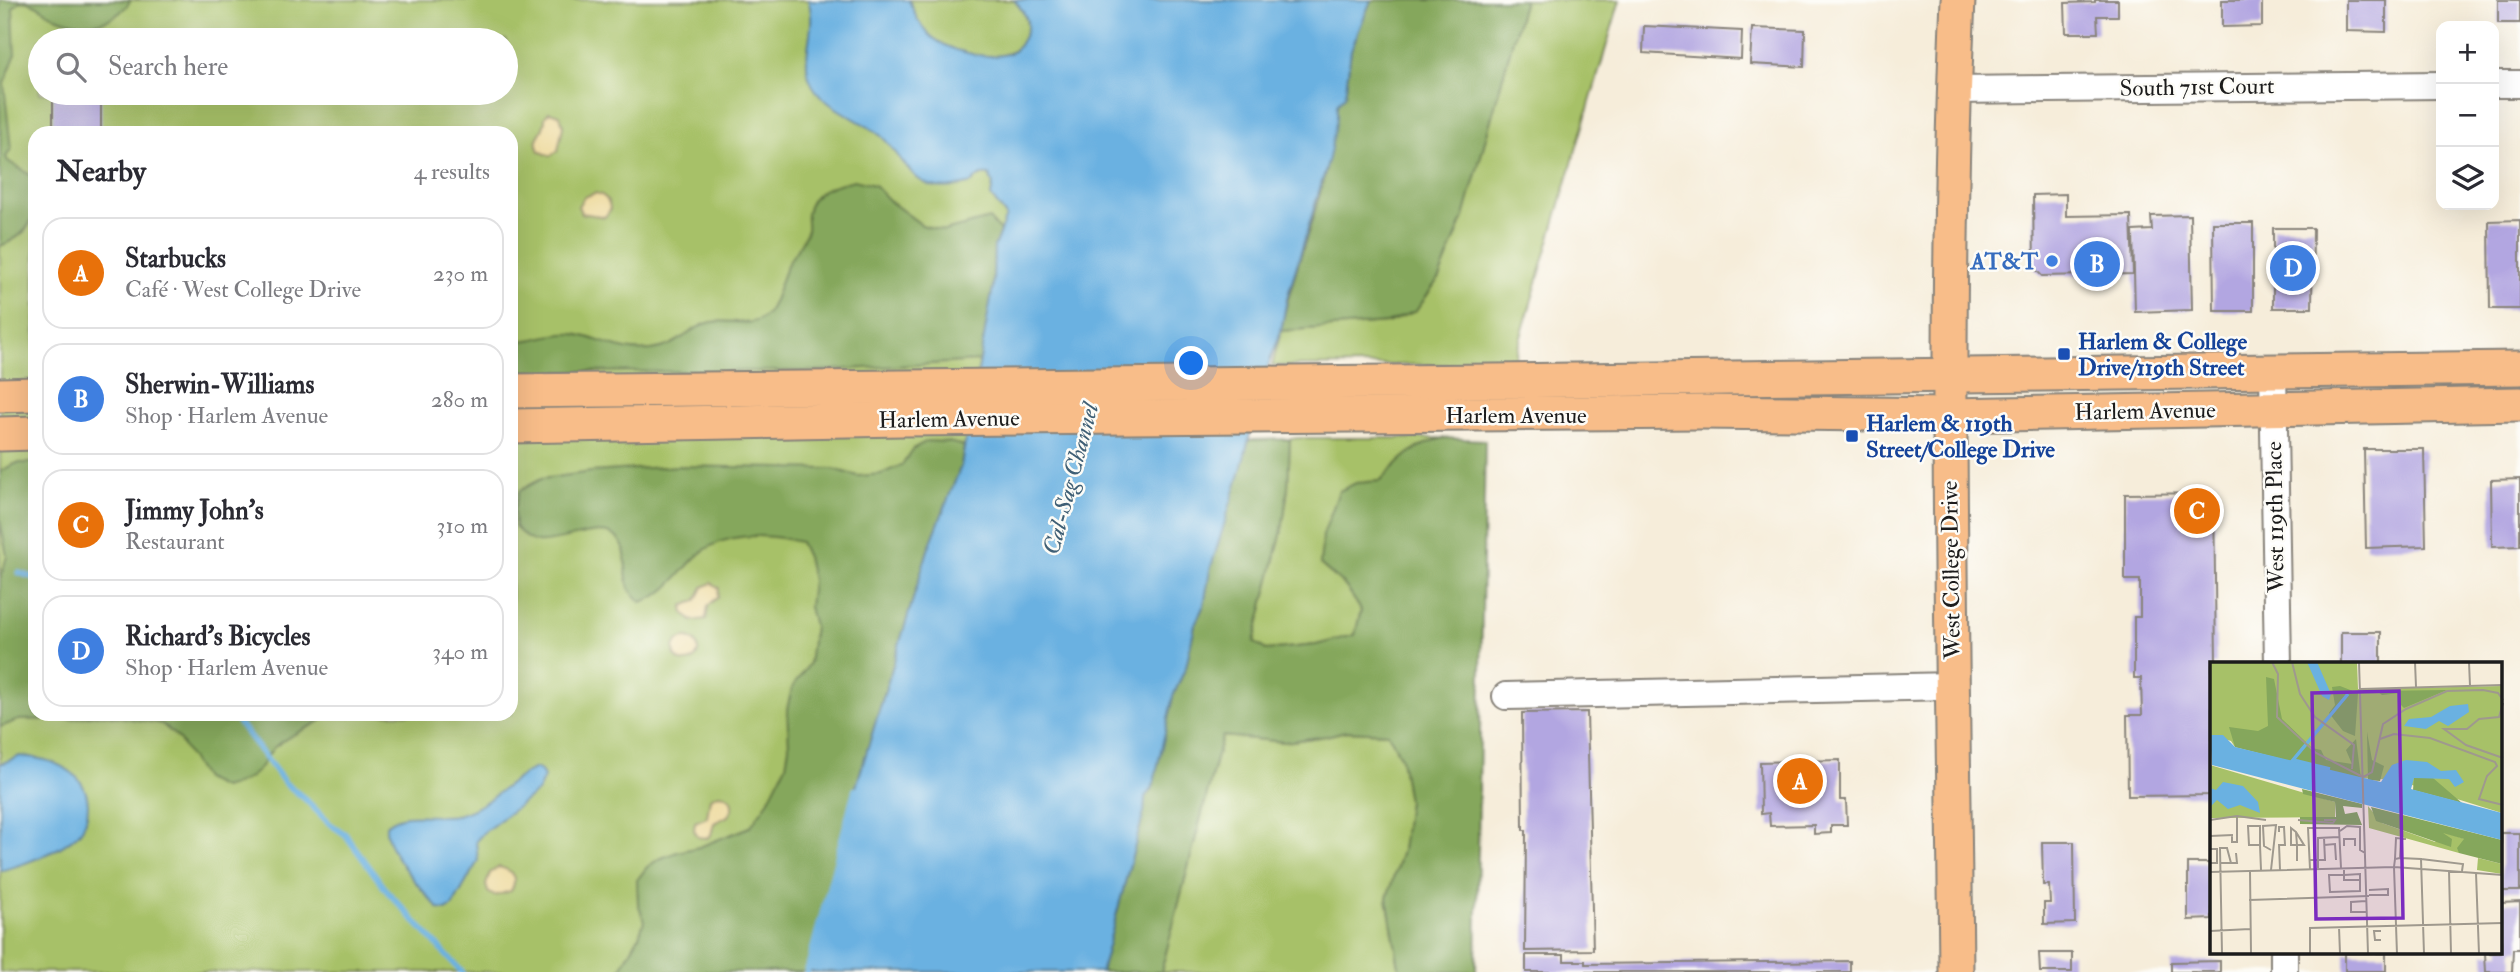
<!DOCTYPE html>
<html lang="en">
<head>
<meta charset="utf-8">
<style>
	:root { --surface:#fff; --page:#f7f7f7; --text:#2b2b33; --muted:#7c7c81; --line:#e1e1e2; --accent:#1f6fb2 }
	body { margin:0; font-family:"IM FELL Double Pica",serif; background:var(--page); color:var(--text) }
	.controls { position:absolute; right:21px; top:21px; display:grid; overflow:hidden; border-radius:14px; box-shadow:0 7px 28px #0002 }
	.controls button { width:63px; height:63px; display:grid; place-items:center; padding:0; border:0; border-bottom:2px solid var(--line); background:var(--surface); color:var(--text); font:35px sans-serif }
	.you { position:absolute; left:1192px; top:364px; width:24px; height:24px; margin:-18px; border:5px solid #fff; border-radius:50%; background:#1a73e8; box-shadow:0 0 0 10px #1a73e833 }
	.badge { display:grid; place-items:center; width:46px; height:46px; border-radius:50%; background:var(--accent); color:#fff; font-size:23px; font-weight:700 }
	.pin { position:absolute; translate:-50% -50%; border:4px solid #fff; box-shadow:0 2px 7px #0006 }
	.list { margin:0; padding:0; list-style:none }
	h2 { display:flex; justify-content:space-between; align-items:center; height:91px; margin:0; padding:0 28px; font-size:30px }
	h2 small { font-size:23px; font-weight:400; color:var(--muted) }
	.list li { display:grid; grid-template-columns:46px 1fr auto; gap:21px; align-items:center; box-sizing:border-box; height:112px; margin:0 14px 14px; padding:0 14px; border:2px solid var(--line); border-radius:21px }
	.list b { display:block; font-size:26px; white-space:nowrap }
	.list p { margin:0; font-size:23px; white-space:nowrap; color:var(--muted) }
	.list em { font-size:23px; font-style:normal; color:var(--muted) }
	.icon { flex:none; width:38px; height:38px; fill:none; stroke:currentColor; stroke-width:2; stroke-linecap:round; stroke-linejoin:round }
	.map { position:relative; flex:none; width:2520px; height:972px; overflow:hidden }
	.search { position:absolute; background:var(--surface); box-shadow:0 7px 28px #0002; left:28px; top:28px; width:490px; height:77px; display:flex; align-items:center; gap:18px; box-sizing:border-box; padding:0 24px; border-radius:38px; color:var(--muted); font-size:26px }
	.panel { position:absolute; background:var(--surface); box-shadow:0 7px 28px #0002; left:28px; top:126px; width:490px; height:595px; border-radius:21px }
	.map>svg:first-child { display:block }
</style>
</head>
<body>
<div class="map">
<svg width="2520" height="972" viewBox="0 0 2520 972">
	<rect width="100%" height="100%" fill="#fdfcf7"/>
	<filter id="ink" filterUnits="userSpaceOnUse"><feTurbulence type="fractalNoise" baseFrequency=".0143" numOctaves="2"/><feDisplacementMap in="SourceGraphic" scale="14" xChannelSelector="R" yChannelSelector="G"/><feConvolveMatrix kernelMatrix="1 2 1 2 8 2 1 2 1" color-interpolation-filters="sRGB"/></filter>
	<filter id="wash" filterUnits="userSpaceOnUse"><feTurbulence type="fractalNoise" baseFrequency=".00686" numOctaves="4" result="noise"/><feDisplacementMap in="SourceGraphic" scale="28" xChannelSelector="R" yChannelSelector="G"/><feGaussianBlur stdDeviation="1.57" result="paint"/><feColorMatrix in="noise" values="0 0 0 0 0 0 0 0 0 0 0 0 0 0 0 0 0 1.4 0 .05"/><feComposite in="paint" operator="in"/></filter>
	<g filter="url(#wash)">
		<rect width="100%" height="100%" fill="#f6edda"/>
		<g fill="#a7c168" stroke="#626e42" stroke-width="2" fill-rule="evenodd">
			<path d="M0,0H1014C1028,15 1034,32 1016,49C1012,53 1001,55 995,57L954,186L972,183C977,176 981,174 990,175L993,184L991,196L1006,216L961,466L807,972H0ZM40,40H506V93H40ZM35,133H511V714H35Z"/>
			<polygon points="1524,0 1620,0 1513,364 1272,366 1281,331 1387,323 1416,311 1439,278 1464,217"/>
			<path d="M1299,438H1444C1414,445 1401,459 1380,481L1356,483L1320,564L1346,587L1361,610L1355,635L1316,645L1266,650L1254,642L1282,531L1288,488L1290,439Z"/>
			<polygon points="1346,731 1388,733 1401,758 1408,801 1402,851 1387,898 1400,972 1161,972 1222,736 1285,742 1326,736"/>
		</g>
		<g fill="#85a75c" stroke="#50623c" stroke-width="2">
			<path d="M0,0H131C114,26 84,29 56,17C43,11 35,1 21,1L13,8L15,56L4,84L11,149L6,157L8,161L35,178C35,213 37,232 0,246Z"/>
			<path d="M1371,0H1524L1464,217L1439,278L1416,311L1387,323L1281,331C1292,268 1321,209 1330,146C1332,132 1337,119 1337,103L1345,96L1351,50Z"/>
			<path d="M854,180L874,185L891,202L922,225L944,231L989,219L1000,231L994,247L993,287L980,361L816,371L511,372V341C532,343 552,331 574,334C607,340 625,357 661,348C679,344 691,328 708,323C728,316 753,332 768,312C778,297 780,278 788,263C794,253 804,241 807,230C808,226 806,219 807,214C811,189 833,185 854,180Z"/>
			<path d="M1444,438L1485,440L1476,972H1400L1387,898L1402,851L1408,801L1401,758L1388,733L1346,731L1326,736L1285,742L1222,736L1161,972H1101L1144,812L1145,797L1153,787L1173,696L1186,667L1195,624L1204,605L1210,570L1249,440L1290,439L1288,488L1282,531L1254,642L1266,650L1316,645L1355,635L1361,610L1346,587L1320,564L1323,535L1339,491L1356,483L1380,481C1401,459 1414,445 1444,438Z"/>
			<path d="M927,441L949,442L964,446L961,466L928,550L855,790L807,972H619L639,936L644,921L638,903L637,880L647,867L659,859L677,852L699,847L750,827L767,803L786,765L789,747L787,709L792,688L809,664L814,626L809,607L812,580L807,557L800,542C766,533 722,531 695,558C678,575 666,596 641,602C638,598 633,594 630,590C622,575 631,550 617,538C599,522 560,545 537,542C528,541 522,534 515,527L514,510L519,491L541,479L591,472L678,466L833,469L858,476L881,474L902,465L914,448Z"/>
			<path d="M17,463H35V714H330C314,728 293,732 277,745C271,749 268,756 264,762C253,779 241,783 223,788L204,779L178,738L162,724L101,714L72,719L19,720L0,727V580L7,556L0,521V471Z"/>
		</g>
		<g fill="#eeda9e" stroke="#857b5d" stroke-width="2">
			<path d="M549,112L560,115L563,126L558,151L550,156L539,151C531,134 546,135 545,117Z"/>
			<path d="M595,193C605,195 610,200 610,210L605,217L581,213L578,206L584,197Z"/>
			<polygon points="712,583 719,588 718,597 708,606 706,619 692,621 684,613 683,606 696,601 703,587"/>
			<circle cx="686" cy="650" r="12"/>
			<path d="M718,794C728,794 733,799 732,809L728,816L714,823L711,835L707,838L698,837L694,830L695,822L707,817L710,798Z"/>
			<path d="M499,867C513,870 518,879 511,891L494,896L488,892L486,885L490,873Z"/>
		</g>
		<g fill="#6ab1e1" stroke="#43667e" stroke-width="2">
			<path d="M808,0H909C914,12 918,23 928,33C944,51 992,63 1014,51C1018,48 1021,42 1023,38C1033,23 1024,12 1014,0H1371L1351,50L1345,96L1337,104V118L1329,158L1287,298L1281,331L1267,369L1240,473L1210,570L1204,605L1195,624L1186,667L1173,696L1153,787L1145,797L1144,812L1101,972H807L855,790L928,550L961,466L993,287L994,247L1006,216L991,196L993,184L989,175C981,174 977,176 972,183C956,187 940,191 925,183C909,176 895,148 881,136C860,118 820,107 810,80C800,55 818,28 808,0Z"/>
			<path d="M20,756C49,758 86,769 88,804C88,815 86,826 78,834C59,853 25,864 0,871V764Z"/>
			<path d="M535,768L541,771L544,777L538,791L483,833L476,841L478,861L452,907L446,910L439,909C422,890 384,851 386,825C404,807 438,821 460,814C489,806 509,780 535,768Z"/>
		</g>
		<g fill="none" stroke-linecap="round" stroke-linejoin="round">
			<g stroke="#6ab1e1" stroke-width="6">
				<polyline points="19,573 35,578"/>
				<polyline points="232,714 285,783 304,798 330,824 345,834 387,891 462,972"/>
				<polyline points="807,972 855,790"/>
			</g>
		</g>
		<g id="blocks">
			<g fill="#b2a6e1">
				<polygon points="2095,0 2118,0 2118,16 2097,16 2098,33 2066,33 2065,3 2095,2"/>
				<polygon points="2222,0 2262,0 2262,26 2222,27"/>
				<polygon points="2346,0 2386,0 2386,32 2346,31"/>
				<rect x="2498" y="0" width="22" height="23"/>
				<polygon points="1644,26 1742,31 1741,59 1643,53"/>
				<polygon points="1752,28 1805,30 1804,67 1750,64"/>
				<rect x="53" y="93" width="48" height="40"/>
				<polygon points="2066,194 2066,216 2131,215 2133,274 2042,276 2034,268 2033,195"/>
				<polygon points="2190,215 2192,310 2135,312 2133,231 2152,230 2151,216"/>
				<polygon points="2520,220 2520,309 2490,309 2489,221"/>
				<polygon points="2213,223 2253,223 2253,311 2214,311"/>
				<polygon points="2273,228 2313,228 2312,308 2273,308"/>
				<polygon points="2364,449 2424,449 2426,546 2366,548"/>
				<polygon points="2520,479 2520,546 2492,547 2491,480"/>
				<polygon points="2214,493 2216,664 2212,664 2212,795 2128,796 2127,715 2142,715 2141,678 2134,678 2134,617 2140,617 2140,580 2125,580 2125,494"/>
				<rect x="2341" y="632" width="40" height="32"/>
				<polygon points="1587,712 1593,950 1525,951 1526,830 1523,830 1522,713"/>
				<polygon points="1840,760 1840,800 1846,800 1847,825 1831,825 1831,833 1814,834 1814,825 1770,826 1769,813 1761,814 1760,762"/>
				<rect x="2501" y="833" width="19" height="58"/>
				<polygon points="2042,842 2074,842 2075,923 2044,924 2044,903 2050,903 2049,885 2043,885"/>
				<polygon points="2188,863 2212,863 2212,919 2188,920"/>
				<polygon points="2520,902 2520,949 2513,949 2512,972 2486,972 2485,953 2501,953 2501,903"/>
				<polygon points="2039,953 2072,953 2072,972 2040,972"/>
				<rect x="2345" y="953" width="41" height="18"/>
				<polygon points="1526,955 1564,955 1564,961 1585,961 1585,964 1850,961 1850,972 1526,972"/>
				<polygon points="2220,961 2220,972 2171,972 2171,962"/>
			</g>
		</g>
	</g>
	<g filter="url(#ink)">
		<use href="#blocks" fill-opacity="0" stroke="#89847b" stroke-width="2"/>
		<g fill="none" stroke-linecap="round" stroke-linejoin="round">
			<g stroke="#89847b" stroke-width="30">
				<g id="minor">
					<polyline points="2494,84 2520,84"/>
					<polyline points="1954,90 2441,85"/>
					<polyline points="2273,370 2278,664"/>
					<polyline points="1506,696 1953,686"/>
					<polyline points="2284,953 2284,972"/>
				</g>
			</g>
			<g stroke="#89847b" stroke-width="37">
				<g id="major">
					<path d="M511,391C1181,388 1850,374 2520,368"/>
					<polyline points="0,395 35,394"/>
					<polyline points="511,426 902,419 1701,412 1949,415 2520,404"/>
					<polyline points="0,434 35,433"/>
					<path d="M1956,972C1953,648 1943,324 1958,0"/>
				</g>
			</g>
			<use href="#minor" stroke="#fff" stroke-width="26"/>
			<use href="#major" stroke="#f8bd89" stroke-width="33"/>
		</g>
	</g>
	<circle fill="#3f7fe0" stroke="#fdfcf7" stroke-width="2.5" cx="2052" cy="261" r="7"/>
	<g fill="#1a4fb4" stroke="#fdfcf7" stroke-width="2.5">
		<rect x="2057" y="347" width="14" height="14" rx="3.5"/>
		<rect x="1845" y="429" width="14" height="14" rx="3.5"/>
	</g>
	<g text-anchor="middle" dominant-baseline="central" stroke-width="5" stroke-linejoin="round" paint-order="stroke">
		<g font-size="23" fill="#1c1c1c" stroke="#fdfcf7">
			<text transform="translate(2197 87) rotate(-1)">South 71st Court</text>
			<text transform="translate(2145 411) rotate(-1)">Harlem Avenue</text>
			<text x="1516" y="415">Harlem Avenue</text>
			<text transform="translate(949 419) rotate(-1)">Harlem Avenue</text>
			<text transform="translate(2275 517) rotate(-91)">West 119th Place</text>
			<text transform="translate(1951 570) rotate(-91)">West College Drive</text>
		</g>
		<g font-size="23" font-weight="bold" fill="#366cbe" stroke="#fdfcf7" text-anchor="end">
			<text x="2038" y="261">AT&amp;T</text>
		</g>
		<g font-size="23" font-weight="bold" fill="#164399" stroke="#fdfcf7" text-anchor="start">
			<text x="2078" y="341">Harlem &amp; College<tspan x="2078" dy="26">Drive/119th Street</tspan></text>
			<text x="1866" y="423">Harlem &amp; 119th<tspan x="1866" dy="26">Street/College Drive</tspan></text>
		</g>
		<g font-size="24" font-style="italic" fill="#3f5f75" stroke="#fdfcf7">
			<text transform="translate(1071 479) rotate(-75)">Cal-Sag Channel</text>
		</g>
	</g>
	<g transform="translate(2210 662)">
		<rect width="292" height="292" fill="#f6edda"/>
		<path d="M0,0H147L148,27L292,24V151L186,118L149,116L25,85L21,79L0,73ZM0,103L125,140V155L0,156ZM158,144L172,161L225,180L233,170L255,177L249,191L159,166ZM268,196L292,202V212L267,208Z" fill="#a7c168"/>
		<path d="M56,15L64,17L72,57L102,86L111,88L116,98L142,102L136,88L146,77L151,117L25,85L19,65L48,69L58,64ZM130,24L148,31L145,74L133,69L119,51L125,43L122,25ZM237,28L194,46L188,40L189,31L172,33L167,29ZM157,70L162,98L174,104L170,119L158,118ZM204,116H223L252,141L203,128ZM92,127L152,142V146L133,144L135,152L147,150L152,163L90,162V155H126L125,140L93,132ZM161,145L292,178V202L249,191L247,186L254,177L233,171L242,177L241,185L166,159Z" fill="#85a75c"/>
		<path d="M97,0H107L121,32L119,38L112,34ZM240,44L258,42L259,50L238,64L229,59L216,67L194,64L199,57L221,55ZM0,73H13L25,85L171,120L182,103L196,98L217,100L231,109L246,108L254,120L245,125L239,117L204,116L201,127L292,151V178L2,103ZM13,120L33,124L48,140L50,151L30,143L18,147L7,138L0,145V126L6,128Z" fill="#6ab1e1"/>
		<path fill="none" stroke="#6ab1e1" stroke-width="3.5" d="M120,107L83,98L138,32"/>
		<path fill="none" stroke="#9f998e" stroke-width="2" d="M62,0L68,12L67,55L106,91L153,115L162,110L173,62L196,47L237,29L273,28L288,31L293,38M82,0L90,32L105,55L144,83L142,107M149,0L158,292M205,0L206,25M259,0L260,24M150,27L293,23M293,41L289,55L269,57L257,67H234L256,83L293,96M170,77L184,72L220,76L285,100L287,104L277,114L269,137L293,143M0,158L27,154L56,158M88,158L123,161L125,158H114M130,169L137,164L150,165V188L155,191M69,170V165H74L75,183H69M86,170L94,183H81V166L86,170L87,183V199M22,173V180H27V154M0,174L23,173M69,182L70,208M50,183H39L38,164H50V183L51,208M114,183L125,182L126,198M134,184V177H145V184M0,187H7V201H0M190,196L191,175M185,197L186,176L196,177M211,197L253,202L252,209M100,198H115L114,176M10,201H27L26,191M108,206V176L129,175M134,206V218H150V229L120,230L119,213H134L150,212V218M100,207L98,166H129L131,206M61,208L66,163L53,164L54,184L61,188M40,209L41,292M239,209L241,292M0,210L184,205L293,213M266,211L269,292M159,228L178,227V233H159M39,238L159,234M156,239L141,240V250H157M129,265L130,292M0,269L40,267M171,269H164L165,278H171M12,292L10,186H17L21,201M100,292V266L293,261M187,292L184,205L185,197L190,196L211,197L214,292"/>
		<path fill="#7b2cbf" fill-opacity="0.15" stroke="#7b2cbf" stroke-width="3.5" d="M189,29L193,256L106,257L102,31Z"/>
		<rect width="292" height="292" fill="none" stroke="#1c1c1c" stroke-width="3.5"/>
	</g>
</svg>
<div class="controls">
<button>+</button>
<button>−</button>
<button><svg class="icon" aria-label="layers" viewBox="0 0 24 24"><path d="M12 4l9 5-9 5-9-5zM3 14l9 5 9-5"/></svg></button>
</div>
<div class="you"></div>
<div class="pin badge" style="left:1800px;top:781px;background:#e8710a">A</div>
<div class="pin badge" style="left:2097px;top:264px;background:#3f7fe0">B</div>
<div class="pin badge" style="left:2197px;top:511px;background:#e8710a">C</div>
<div class="pin badge" style="left:2293px;top:268px;background:#3f7fe0">D</div>
<div class="search"><svg class="icon" aria-label="search" viewBox="0 0 24 24"><circle cx="10" cy="10" r="6"/><path d="M15 15l6 6"/></svg>Search here</div>
<section class="panel">
<h2>Nearby<small>4 results</small></h2>
<ul class="list">
<li><span class="badge" style="background:#e8710a">A</span><div><b>Starbucks</b><p>Café · West College Drive</p></div><em>230 m</em></li>
<li><span class="badge" style="background:#3f7fe0">B</span><div><b>Sherwin-Williams</b><p>Shop · Harlem Avenue</p></div><em>280 m</em></li>
<li><span class="badge" style="background:#e8710a">C</span><div><b>Jimmy John's</b><p>Restaurant</p></div><em>310 m</em></li>
<li><span class="badge" style="background:#3f7fe0">D</span><div><b>Richard's Bicycles</b><p>Shop · Harlem Avenue</p></div><em>340 m</em></li>
</ul>
</section>
</div>
</body>
</html>
